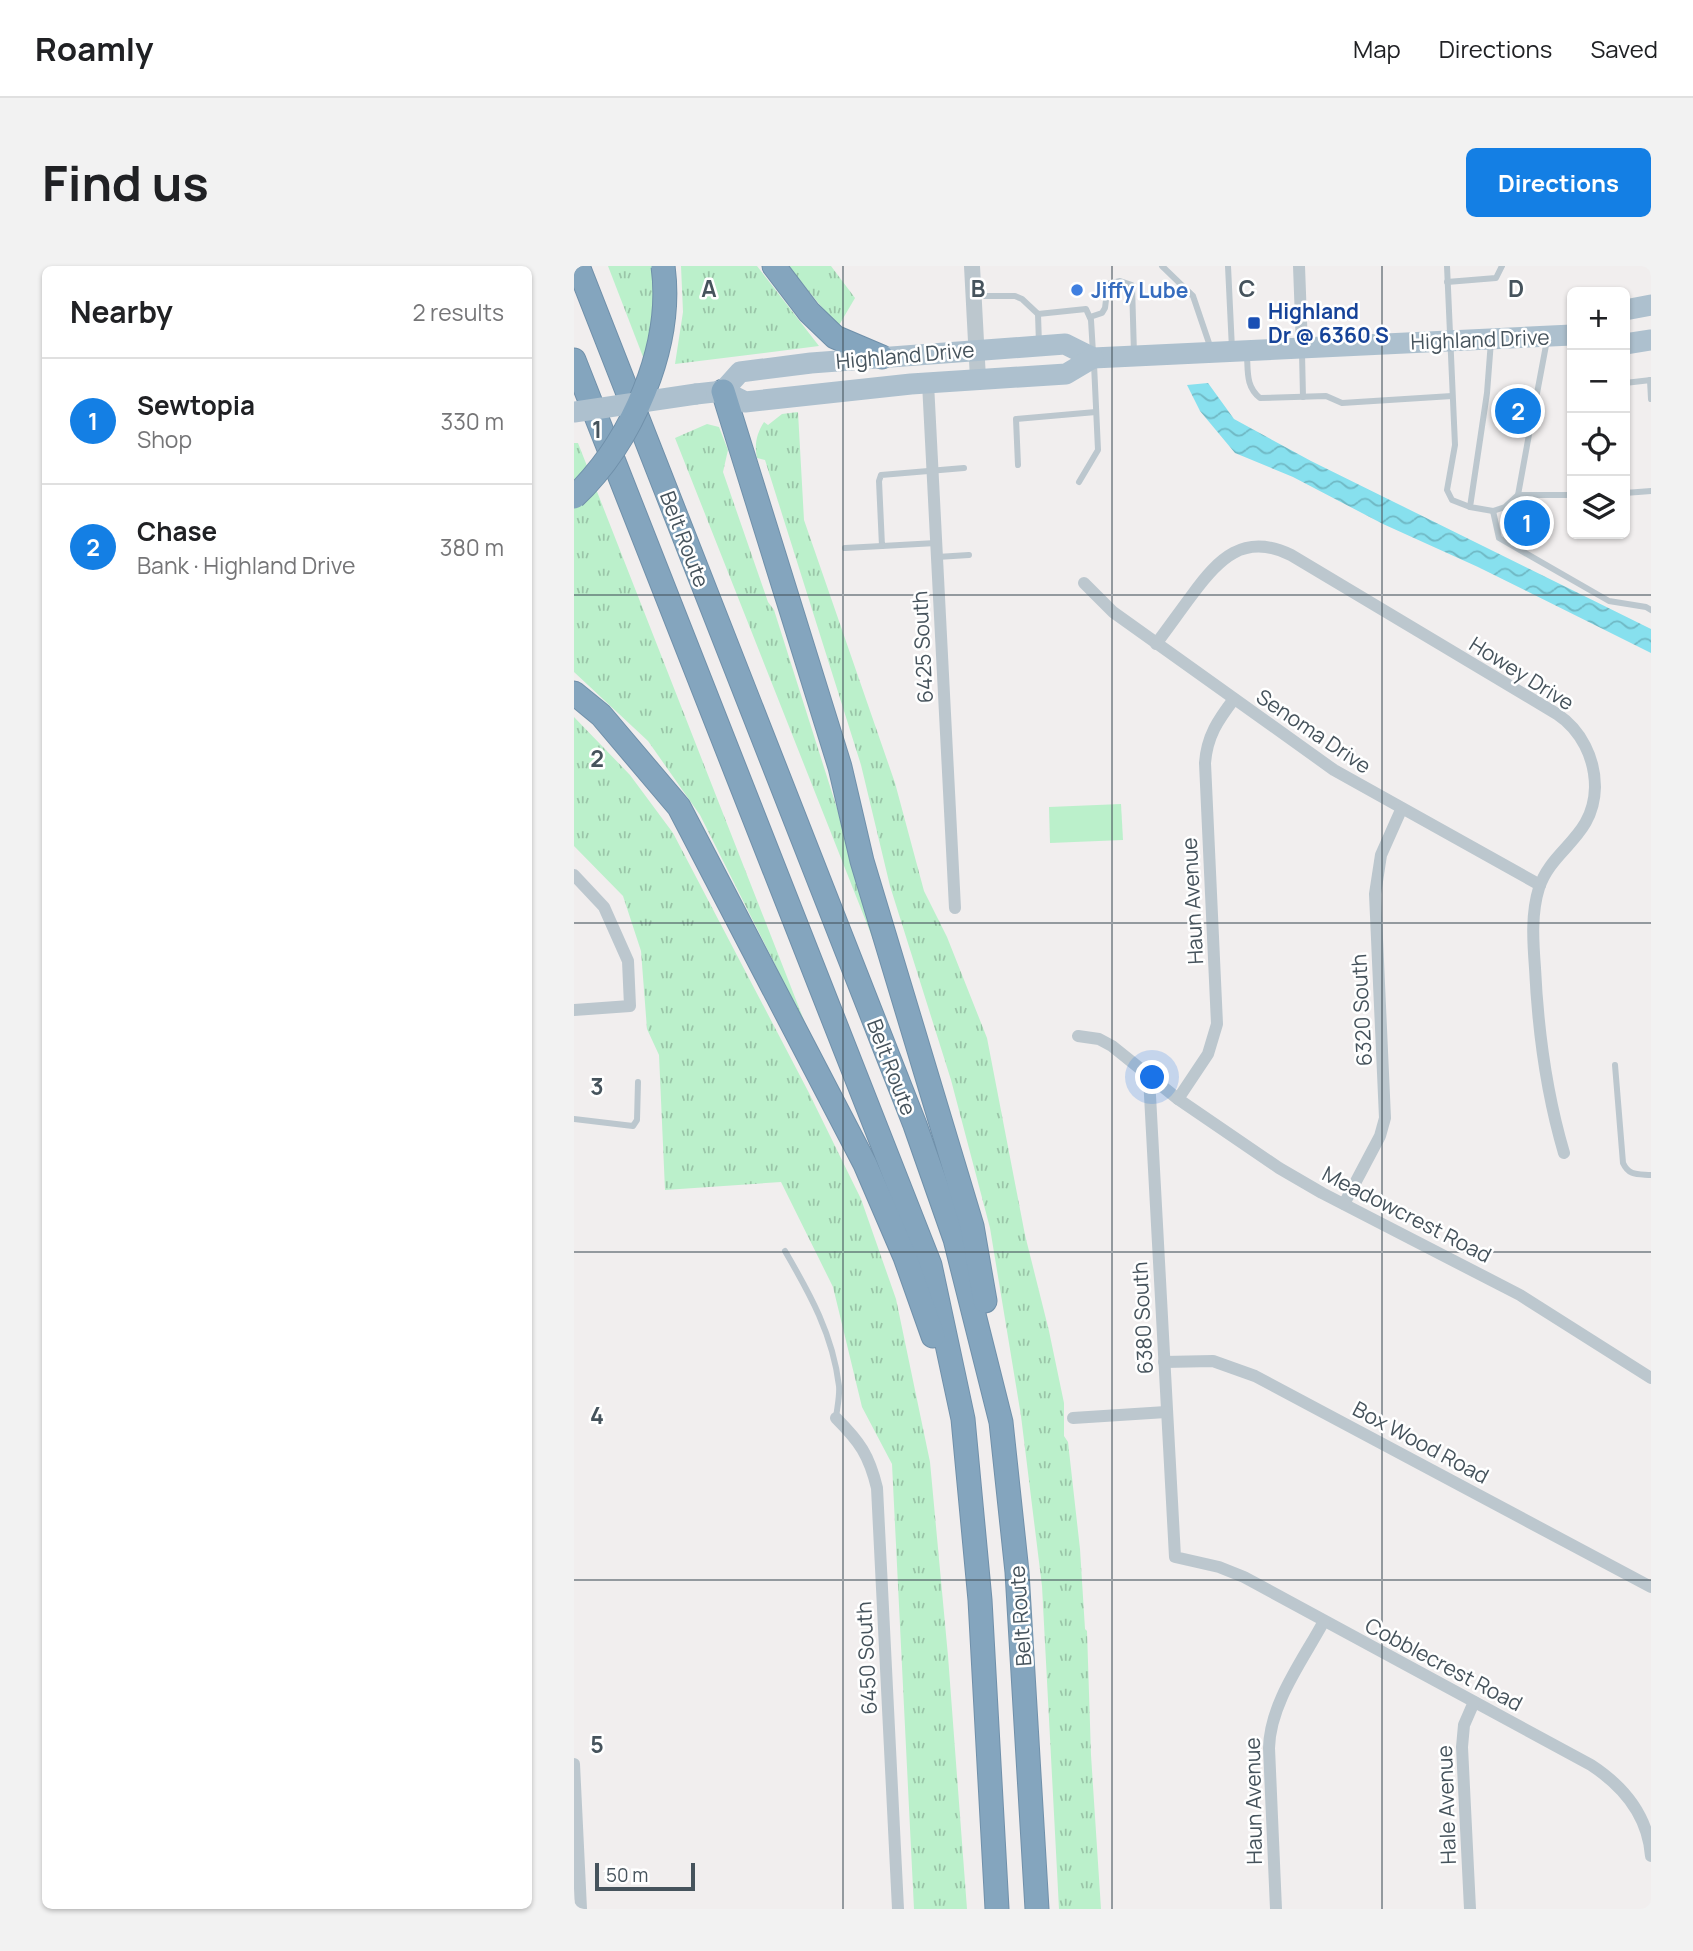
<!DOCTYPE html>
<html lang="en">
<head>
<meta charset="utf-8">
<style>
	:root { --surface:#fff; --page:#f2f2f2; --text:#202124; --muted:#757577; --line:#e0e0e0; --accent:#147fe4 }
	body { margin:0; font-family:Manrope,sans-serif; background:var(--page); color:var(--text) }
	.controls { position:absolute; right:21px; top:21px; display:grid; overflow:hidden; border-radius:10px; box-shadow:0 2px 5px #0004 }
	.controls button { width:63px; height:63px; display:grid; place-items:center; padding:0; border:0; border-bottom:2px solid var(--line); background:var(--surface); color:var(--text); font:35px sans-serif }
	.scale { position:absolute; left:21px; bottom:18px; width:100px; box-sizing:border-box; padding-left:7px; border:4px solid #46535c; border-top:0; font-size:19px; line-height:24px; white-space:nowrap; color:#46535c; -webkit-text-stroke:5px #fff; paint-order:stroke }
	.you { position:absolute; left:579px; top:812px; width:24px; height:24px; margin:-18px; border:5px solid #fff; border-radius:50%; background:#1a73e8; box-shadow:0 0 0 10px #1a73e833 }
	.badge { display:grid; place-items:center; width:46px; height:46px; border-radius:50%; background:var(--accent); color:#fff; font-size:23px; font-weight:700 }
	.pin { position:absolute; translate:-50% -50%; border:4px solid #fff; box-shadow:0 2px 7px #0006 }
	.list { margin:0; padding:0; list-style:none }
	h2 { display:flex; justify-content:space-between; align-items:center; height:91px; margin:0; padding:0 28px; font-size:30px }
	h2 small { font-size:23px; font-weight:400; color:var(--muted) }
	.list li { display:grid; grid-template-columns:46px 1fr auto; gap:21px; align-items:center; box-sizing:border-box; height:126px; padding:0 28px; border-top:2px solid var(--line) }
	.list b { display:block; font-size:26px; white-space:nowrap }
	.list p { margin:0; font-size:23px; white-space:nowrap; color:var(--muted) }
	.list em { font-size:23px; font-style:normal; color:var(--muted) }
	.icon { flex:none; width:38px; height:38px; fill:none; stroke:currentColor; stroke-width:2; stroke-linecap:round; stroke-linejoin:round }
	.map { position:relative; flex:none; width:1077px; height:1643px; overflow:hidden; border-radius:10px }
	header { display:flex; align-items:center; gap:42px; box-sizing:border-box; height:98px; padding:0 35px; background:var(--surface); border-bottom:2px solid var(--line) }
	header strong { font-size:33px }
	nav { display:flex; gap:38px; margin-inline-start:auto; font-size:24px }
	.intro { display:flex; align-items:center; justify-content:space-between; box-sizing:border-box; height:168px; padding:0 42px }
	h1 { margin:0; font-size:49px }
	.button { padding:18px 32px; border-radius:10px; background:var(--accent); color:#fff; font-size:24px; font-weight:700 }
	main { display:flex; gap:42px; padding:0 42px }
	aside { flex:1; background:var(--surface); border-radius:10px; box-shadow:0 2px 5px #0004 }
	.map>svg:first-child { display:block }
</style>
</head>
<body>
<header>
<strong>Roamly</strong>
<nav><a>Map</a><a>Directions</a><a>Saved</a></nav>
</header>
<div class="intro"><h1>Find us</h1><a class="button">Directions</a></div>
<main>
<aside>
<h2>Nearby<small>2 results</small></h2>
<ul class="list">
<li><span class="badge">1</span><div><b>Sewtopia</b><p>Shop</p></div><em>330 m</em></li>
<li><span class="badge">2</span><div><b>Chase</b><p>Bank · Highland Drive</p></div><em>380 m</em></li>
</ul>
</aside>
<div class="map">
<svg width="1077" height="1643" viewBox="0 0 1077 1643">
	<defs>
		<pattern id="grass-tufts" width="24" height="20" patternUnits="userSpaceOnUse" patternTransform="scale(1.75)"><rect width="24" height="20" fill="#bbf0cb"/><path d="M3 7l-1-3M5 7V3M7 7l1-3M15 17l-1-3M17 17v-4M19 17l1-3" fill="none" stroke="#9ac5a8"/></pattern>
		<pattern id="water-waves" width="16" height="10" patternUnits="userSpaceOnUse" patternTransform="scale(1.75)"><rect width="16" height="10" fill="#87e0ee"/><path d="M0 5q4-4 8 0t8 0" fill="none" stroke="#70b8c4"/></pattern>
	</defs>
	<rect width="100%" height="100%" fill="#f1eeee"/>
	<g fill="url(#grass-tufts)">
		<polygon points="34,0 90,0 71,96"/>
		<polygon points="107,0 183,0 245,80 101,98 109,46"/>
		<polygon points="214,0 257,0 281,32 264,61"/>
		<path d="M224,146L230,254L321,517L350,625L373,671L413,772L451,969L475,1065L490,1137V1170L494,1176L506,1283L511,1363L513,1365L517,1489L527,1643H485L468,1320L447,1150L416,962L377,814L316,620L287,499L191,194L183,192C180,178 183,167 190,156L194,159L208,148Z"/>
		<polygon points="133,158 145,161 154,184 149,206 194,336 200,344 327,744 101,172"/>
		<polygon points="0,177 4,177 233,762 126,549 74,475 0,406"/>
		<polygon points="0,451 56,509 99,567 234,825 287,933 322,1033 356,1196 374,1390 393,1643 340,1643 318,1198 288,1141 259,1021 207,916 91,924 85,789 73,763 67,685 49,630 0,580"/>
	</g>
	<polygon fill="#bbf0cb" points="547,538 549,574 476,577 475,541"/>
	<polygon fill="url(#water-waves)" points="634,117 660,153 737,195 1077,363 1077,387 904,301 809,258 719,211 661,187 626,145 613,119"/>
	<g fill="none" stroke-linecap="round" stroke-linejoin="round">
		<g stroke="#7090aa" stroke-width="25">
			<g id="motorway">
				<polyline points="4,0 341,859 381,973 427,1156 443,1306 463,1643"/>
				<polyline points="200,0 235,46 261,71 308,91"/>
				<polyline points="0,94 356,999 389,1153 406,1334 423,1643"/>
				<polyline points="149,125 266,501 288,595 398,960 411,1035"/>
				<polyline points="0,427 27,449 105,541 291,898 331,991 359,1070"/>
			</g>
		</g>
		<g stroke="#bcc7ce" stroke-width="6">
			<polyline points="588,0 619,30 637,83"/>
			<polyline points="654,0 658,83"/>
			<polyline points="873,0 881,179 873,224 878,234 896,241"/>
			<polyline points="873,16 922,12 928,0"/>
			<polyline points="400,30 441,30 448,33 464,48 512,43 517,54 519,87"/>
			<polyline points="464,48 465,78"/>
			<polyline points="516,51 528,47 531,42 534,18 546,15 558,19 560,88"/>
			<polyline points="917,75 913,127 896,241 919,245 931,241 944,229 958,152"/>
			<polyline points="728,87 729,131"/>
			<path d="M673,90C674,106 672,121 686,132L752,130L768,137L878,130"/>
			<polyline points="1076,114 1077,133"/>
			<polyline points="1051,117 1077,114"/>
			<polyline points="961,138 973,74"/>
			<polyline points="444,199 442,153 522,146"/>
			<polyline points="505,216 524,184 520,98"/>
			<polyline points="1051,227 1077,225"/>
			<polyline points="944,229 998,229"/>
			<polyline points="919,245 925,272 1035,335 1072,341 1077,344"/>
			<polyline points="362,277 308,280 305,215 307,209 390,202"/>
			<polyline points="271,282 308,280"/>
			<polyline points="363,291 395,289"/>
			<path d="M1041,799L1049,897C1055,910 1063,908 1077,909"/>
			<polyline points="0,853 59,860 63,854 64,816"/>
			<path d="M211,985C236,1028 259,1069 265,1120C266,1130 263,1142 262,1152"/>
		</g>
		<g stroke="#bcc7ce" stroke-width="12">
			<polyline points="725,0 728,81"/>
			<polyline points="354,117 381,642"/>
			<polyline points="510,317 539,346 760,504 966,619"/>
			<path d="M582,378C594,362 606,345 618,329C644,293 670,266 717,289L983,448C1007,464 1021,492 1021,521C1020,572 978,582 965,622C957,647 959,676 961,702C964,765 972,826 990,887"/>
			<polyline points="0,609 30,641 54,695 56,740 0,744"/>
			<polyline points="504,770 525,773 538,780 604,833 705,902 748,927 946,1029 1077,1112"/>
			<path d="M575,811L601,1291L645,1301L670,1311L1017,1499C1049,1520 1074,1550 1077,1590"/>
			<path d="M604,833L634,788L643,758L631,497C633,470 644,454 660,433"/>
			<polyline points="770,938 806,870 811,852 801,628 807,589 827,544"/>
			<polyline points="590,1096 639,1095 681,1110 1077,1321"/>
			<path d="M262,1152C286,1176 295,1189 303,1222L324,1643"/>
			<polyline points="499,1152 592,1146"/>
			<polyline points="0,1498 7,1643"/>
			<path d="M702,1643L695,1482C696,1437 729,1394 750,1355"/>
			<polyline points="896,1643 888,1481 890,1459 900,1436"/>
		</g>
		<polyline stroke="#bcc7ce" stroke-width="16" points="398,0 404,113"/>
		<g stroke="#adc0ce" stroke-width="21">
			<polyline points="1051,44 1077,39"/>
			<polyline points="1051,78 1077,74"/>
			<polyline points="149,125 166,106 237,97 491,78 519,92 998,69"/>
			<polyline points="122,128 149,125 171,136 337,118 492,108 519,92"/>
		</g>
		<use href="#motorway" stroke="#84a5be" stroke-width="23"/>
		<g stroke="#7090aa" stroke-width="25" stroke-linecap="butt">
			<path id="motorway-bridge" d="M0,231C58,176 100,80 89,0"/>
		</g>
		<polyline stroke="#adc0ce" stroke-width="21" points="0,146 122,128"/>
		<use href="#motorway-bridge" stroke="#84a5be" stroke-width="23"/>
	</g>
	<path fill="none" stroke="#46535c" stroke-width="2" stroke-opacity="0.55" d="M269,0V1643M538,0V1643M808,0V1643M0,329H1077M0,657H1077M0,986H1077M0,1314H1077"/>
	<circle fill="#3f7fe0" stroke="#fff" stroke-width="2.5" cx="503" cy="24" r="7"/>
	<rect fill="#1a4fb4" stroke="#fff" stroke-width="2.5" x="673" y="50" width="14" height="14" rx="3.5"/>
	<g text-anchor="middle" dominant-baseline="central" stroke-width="5" stroke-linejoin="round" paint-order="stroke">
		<g font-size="21" font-weight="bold" fill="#366cbe" stroke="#fff" text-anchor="start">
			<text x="517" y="24">Jiffy Lube</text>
		</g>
		<g font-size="21" font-weight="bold" fill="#164399" stroke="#fff" text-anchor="start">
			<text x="694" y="45">Highland<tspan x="694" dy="24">Dr @ 6360 S</tspan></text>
		</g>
		<g font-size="21" fill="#46535c" stroke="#fff">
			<text transform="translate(906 73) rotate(-2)">Highland Drive</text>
			<text transform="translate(331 89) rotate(-5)">Highland Drive</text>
			<text transform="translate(111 273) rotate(69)">Belt Route</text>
			<text transform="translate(348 381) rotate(-93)">6425 South</text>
			<text transform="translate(948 407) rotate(32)">Howey Drive</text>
			<text transform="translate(740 465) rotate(34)">Senoma Drive</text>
			<text transform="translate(618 635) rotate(-93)">Haun Avenue</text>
			<text transform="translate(787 744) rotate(-93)">6320 South</text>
			<text transform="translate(318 801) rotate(69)">Belt Route</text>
			<text transform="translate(833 948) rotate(27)">Meadowcrest Road</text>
			<text transform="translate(568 1052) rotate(-93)">6380 South</text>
			<text transform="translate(847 1176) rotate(28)">Box Wood Road</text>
			<text transform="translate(446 1350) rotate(-94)">Belt Route</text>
			<text transform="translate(292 1392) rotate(-93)">6450 South</text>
			<text transform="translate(870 1398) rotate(28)">Cobblecrest Road</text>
			<text transform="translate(679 1535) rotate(-91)">Haun Avenue</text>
			<text transform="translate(872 1539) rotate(-92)">Hale Avenue</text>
		</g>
	</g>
	<g font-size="23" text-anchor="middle" font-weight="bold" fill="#46535c" stroke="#fff" stroke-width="5" stroke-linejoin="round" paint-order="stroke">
		<text x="135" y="31">A</text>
		<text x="404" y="31">B</text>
		<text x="673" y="31">C</text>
		<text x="942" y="31">D</text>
		<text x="23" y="172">1</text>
		<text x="23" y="501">2</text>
		<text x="23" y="829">3</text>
		<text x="23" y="1158">4</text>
		<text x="23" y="1487">5</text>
	</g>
</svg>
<div class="controls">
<button>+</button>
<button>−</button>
<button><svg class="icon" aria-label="locate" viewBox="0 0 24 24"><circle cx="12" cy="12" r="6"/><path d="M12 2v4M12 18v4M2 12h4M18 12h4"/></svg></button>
<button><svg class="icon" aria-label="layers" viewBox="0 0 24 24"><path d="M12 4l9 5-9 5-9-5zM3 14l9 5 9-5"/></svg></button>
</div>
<div class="scale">50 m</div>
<div class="you"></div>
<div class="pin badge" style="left:953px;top:257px">1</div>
<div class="pin badge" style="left:944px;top:145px">2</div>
</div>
</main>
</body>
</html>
